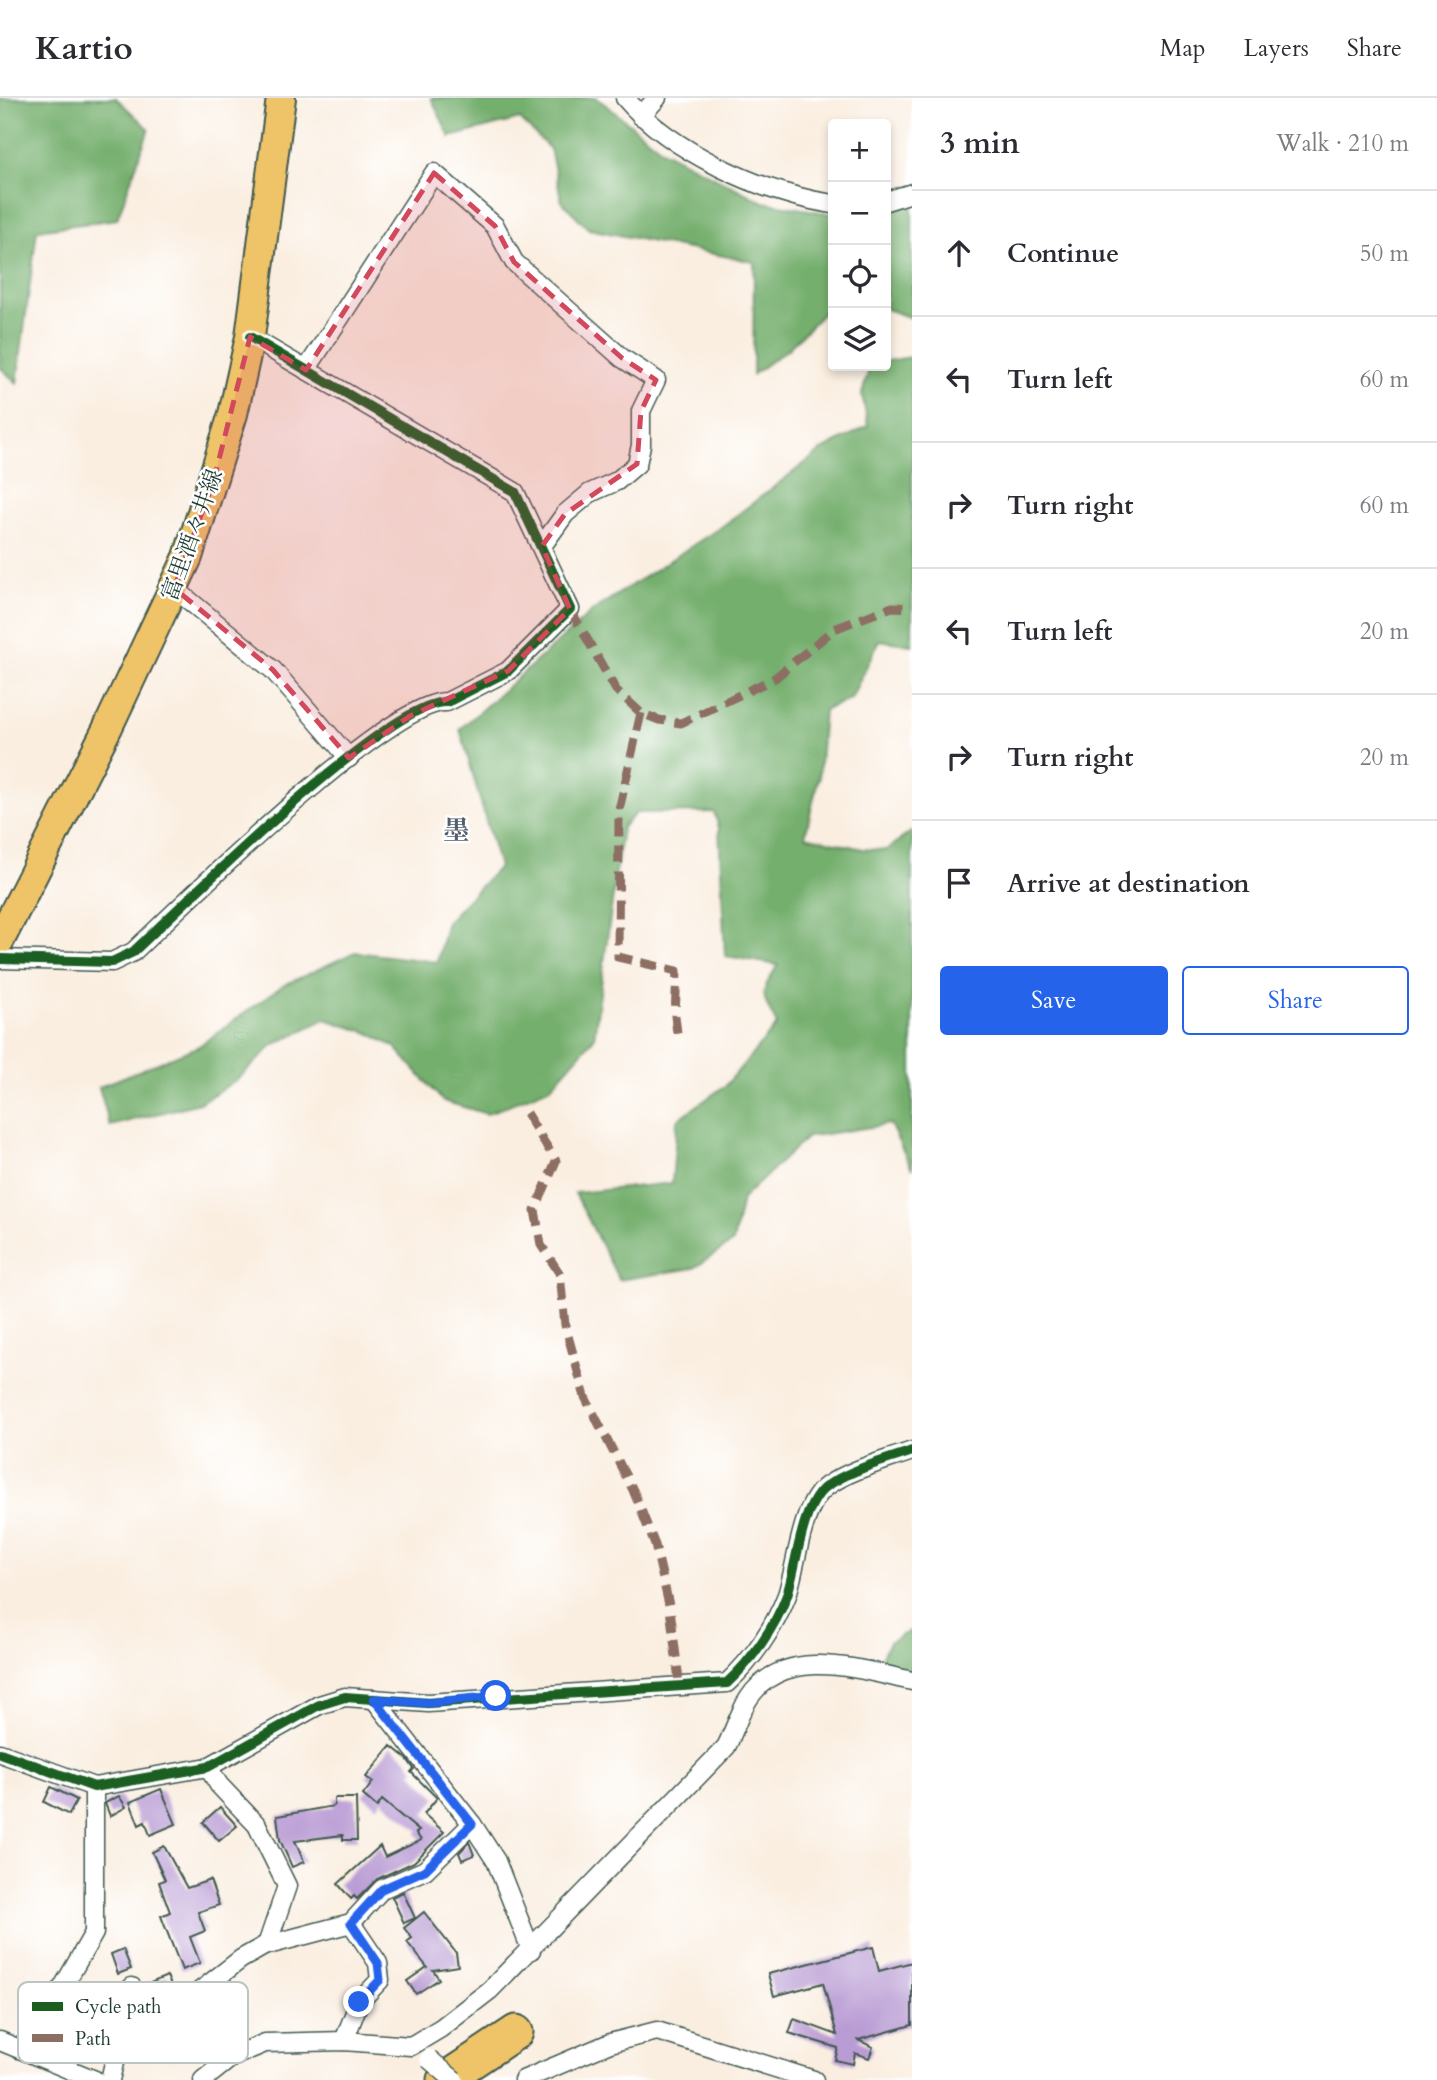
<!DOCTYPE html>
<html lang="en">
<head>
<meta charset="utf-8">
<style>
	:root { --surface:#fff; --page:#f2f2f3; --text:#2b2b33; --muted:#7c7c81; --line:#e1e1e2; --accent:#2563eb }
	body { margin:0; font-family:Cardo,"Noto Serif JP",serif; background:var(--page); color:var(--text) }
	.controls { position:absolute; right:21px; top:21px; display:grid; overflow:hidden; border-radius:7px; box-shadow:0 4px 10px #0003 }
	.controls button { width:63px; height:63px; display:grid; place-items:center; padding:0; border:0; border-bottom:2px solid var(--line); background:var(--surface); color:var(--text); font:35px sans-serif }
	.stop { position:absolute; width:21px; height:21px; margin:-16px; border:5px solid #2563eb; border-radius:50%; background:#fff }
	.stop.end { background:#2563eb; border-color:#fff; box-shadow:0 2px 7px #0008 }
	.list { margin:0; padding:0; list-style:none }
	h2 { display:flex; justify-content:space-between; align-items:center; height:91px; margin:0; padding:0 28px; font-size:30px }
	h2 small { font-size:23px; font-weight:400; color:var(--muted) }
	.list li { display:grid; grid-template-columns:46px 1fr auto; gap:21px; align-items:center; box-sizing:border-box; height:126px; padding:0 28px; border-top:2px solid var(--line) }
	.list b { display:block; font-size:26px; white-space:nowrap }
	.list em { font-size:23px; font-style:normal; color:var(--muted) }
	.actions { display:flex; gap:14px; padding:21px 28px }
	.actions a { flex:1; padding:16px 0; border:2px solid var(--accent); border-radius:7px; text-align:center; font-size:24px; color:var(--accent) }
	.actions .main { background:var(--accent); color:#fff }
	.icon { flex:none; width:38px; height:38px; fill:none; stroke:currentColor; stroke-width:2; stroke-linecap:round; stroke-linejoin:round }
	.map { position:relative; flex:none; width:912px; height:1982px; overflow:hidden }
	header { display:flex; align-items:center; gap:42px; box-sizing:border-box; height:98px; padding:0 35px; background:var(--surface); border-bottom:2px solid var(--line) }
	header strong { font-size:33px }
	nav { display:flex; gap:38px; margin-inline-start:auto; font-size:24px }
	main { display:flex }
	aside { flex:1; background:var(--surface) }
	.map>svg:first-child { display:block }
</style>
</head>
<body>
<header>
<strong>Kartio</strong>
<nav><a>Map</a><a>Layers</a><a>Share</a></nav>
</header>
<main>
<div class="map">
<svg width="912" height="1982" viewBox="0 0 912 1982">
	<rect width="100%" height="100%" fill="#fff"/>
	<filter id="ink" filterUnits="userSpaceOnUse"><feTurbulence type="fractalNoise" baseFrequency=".0143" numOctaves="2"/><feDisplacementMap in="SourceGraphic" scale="14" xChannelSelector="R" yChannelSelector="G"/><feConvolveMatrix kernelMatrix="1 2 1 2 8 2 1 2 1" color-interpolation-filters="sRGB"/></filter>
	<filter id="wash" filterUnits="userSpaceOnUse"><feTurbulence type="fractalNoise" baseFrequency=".00686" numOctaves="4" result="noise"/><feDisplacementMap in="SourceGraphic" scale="28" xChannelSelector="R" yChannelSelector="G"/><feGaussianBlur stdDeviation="1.57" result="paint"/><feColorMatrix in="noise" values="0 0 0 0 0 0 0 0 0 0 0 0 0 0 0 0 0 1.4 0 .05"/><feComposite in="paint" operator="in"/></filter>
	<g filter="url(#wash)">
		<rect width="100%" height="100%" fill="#faeee0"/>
		<g fill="#74af6d" stroke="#4a7650" stroke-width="2">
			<polygon points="0,0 116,0 149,31 117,121 37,132 17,285 0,269"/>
			<polygon points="431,0 597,0 665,54 763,104 833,116 833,205 788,251 753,276 754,164 589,131 562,104 550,51 520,21 450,39"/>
			<polygon points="912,105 912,220 886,211 886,114"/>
			<path d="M912,259V547L879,542L851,601L824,612L819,678L805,738L863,751L887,752L912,733V1071L890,1026L807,1039L742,1101L733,1144L694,1170L619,1182L575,1095L672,1085L677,1022L726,987L777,927C761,895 759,897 778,867L725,858L719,730L714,714L636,715L622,729L594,940L551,989L487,1016L443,1003L395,949L369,935L325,921L273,947L237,982L199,1005L110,1028L99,989L199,948L282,888L355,854L437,864L447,823L499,769L460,631L595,511L724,427L822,352L868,328L862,296L870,268H886V263Z"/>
			<polygon points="912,1532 912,1579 892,1574 881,1560 889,1544"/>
		</g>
		<g id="blocks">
			<g fill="#b99cd4">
				<polygon points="391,1648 407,1661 414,1671 411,1674 437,1700 424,1716 444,1734 414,1764 377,1781 357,1801 354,1798 351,1801 338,1786 380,1748 385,1759 421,1742 416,1735 419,1733 382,1702 377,1709 363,1697 373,1684 366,1679"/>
				<polygon points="51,1689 77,1702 69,1717 44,1704"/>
				<polygon points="161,1691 176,1726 150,1737 145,1724 139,1727 130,1704"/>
				<polygon points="119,1698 126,1709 110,1718 105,1705"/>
				<polygon points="334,1700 356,1700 357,1742 343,1742 343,1737 295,1743 304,1764 292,1769 280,1742 277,1718 334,1708"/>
				<polygon points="220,1709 237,1728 219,1743 203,1724"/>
				<polygon points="469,1744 474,1757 462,1762 459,1755"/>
				<polygon points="164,1748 187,1790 210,1782 219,1807 198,1814 205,1833 190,1839 200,1865 182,1872 161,1818 170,1814 159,1784 165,1782 152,1754"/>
				<polygon points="403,1794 415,1820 404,1825 392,1799"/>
				<polygon points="424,1814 456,1855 458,1868 433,1872 439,1881 416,1896 407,1883 427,1869 407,1844 412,1840 404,1830"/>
				<polygon points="873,1849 879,1873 912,1864 912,1927 858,1942 873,1949 869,1960 855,1955 853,1966 835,1962 838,1950 789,1935 794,1921 837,1937 823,1885 774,1898 768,1876"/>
				<polygon points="123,1851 131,1871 118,1876 111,1856"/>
				<polygon points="167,1878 174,1894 149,1904 143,1888"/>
			</g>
		</g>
	</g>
	<g filter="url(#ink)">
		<use href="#blocks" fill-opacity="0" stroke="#40584e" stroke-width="2"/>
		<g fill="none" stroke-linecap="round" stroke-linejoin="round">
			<g stroke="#40584e" stroke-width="21">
				<g id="minor">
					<path d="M625,0C671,54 764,96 833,106"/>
					<polyline points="641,18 657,0"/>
					<polyline points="886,103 912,95"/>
					<polyline points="306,272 434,75 495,128 514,164 622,260 656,282 641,313 641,347 637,366 617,383 590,395 565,416 542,448"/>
					<polyline points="174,490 273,572 349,660"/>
					<path d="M0,861L112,864L133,854C181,809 391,600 447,604L508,573L570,511L515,394L250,239"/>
					<polyline points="374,1601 472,1726 496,1763 531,1852"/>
					<path d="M0,1655L94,1689L208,1669L319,1607L345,1599L428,1605L727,1585C752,1562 775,1529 787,1497C797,1467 801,1406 827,1388C851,1371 885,1363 912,1353"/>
					<polyline points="208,1669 219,1687 257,1727 287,1788 267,1847"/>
					<polyline points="94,1689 94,1835 60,1894 62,1901 91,1925 121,1937 138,1935 164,1921 241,1861 264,1848 351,1825 382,1791 425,1772 472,1726"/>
					<polyline points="0,1943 95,1982"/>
					<polyline points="344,1943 359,1904 380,1882 378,1865 351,1825"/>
					<polyline points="110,1982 132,1889"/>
					<path d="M203,1982L232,1959L265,1945L344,1943L411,1948L441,1930L490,1892L726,1649C734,1634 739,1615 749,1600C785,1546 861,1572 912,1583"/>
					<polyline points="523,1982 610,1945 657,1933 814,1982"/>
				</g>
			</g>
			<g stroke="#40584e" stroke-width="32">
				<polyline id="primary" points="0,842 108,629 188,459 233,316 250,239 281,0"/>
			</g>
			<g stroke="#40584e" stroke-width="37">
				<polyline id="motorway" points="444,1982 516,1934"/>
			</g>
			<use href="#minor" stroke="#fff" stroke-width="18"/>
			<use href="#primary" stroke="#efc469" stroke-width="28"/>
			<use href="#motorway" stroke="#efc469" stroke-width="33"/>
			<g stroke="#40584e" stroke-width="21" stroke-linecap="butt">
				<polyline id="minor-bridge" points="429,1961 454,1982"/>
			</g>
			<use href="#minor-bridge" stroke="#fff" stroke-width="18"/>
			<g stroke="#8d6e63" stroke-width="9" stroke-dasharray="18 9" stroke-linecap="butt">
				<polyline points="570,511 616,592 641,615 659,622 681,625 775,580 834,531 892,509 912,510"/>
				<polyline points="641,615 619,712 618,859 677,873 675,918 678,943"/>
				<polyline points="526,1015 556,1063 535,1112 541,1147 560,1176 565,1227 585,1299 633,1392 655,1447 670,1511 680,1590"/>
			</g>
			<g stroke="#fff" stroke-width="15">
				<g id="cycleway">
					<path d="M0,861L112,864L133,854C181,809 391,600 447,604L508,573L570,511L515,394L250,239"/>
					<path d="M0,1655L94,1689L208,1669L319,1607L345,1599L428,1605L727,1585C752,1562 775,1529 787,1497C797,1467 801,1406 827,1388C851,1371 885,1363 912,1353"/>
				</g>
			</g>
			<use href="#cycleway" stroke="#1b5e20" stroke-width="10"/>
		</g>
	</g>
	<g fill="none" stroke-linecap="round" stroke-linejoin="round" filter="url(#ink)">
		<polyline stroke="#2563eb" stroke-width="9" points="359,1904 380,1882 378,1865 351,1825 382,1791 425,1772 472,1726 374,1601 428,1605 496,1598"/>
	</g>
	<path fill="#d1495b" fill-opacity="0.2" stroke="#d1495b" stroke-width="5" stroke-dasharray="14 9" stroke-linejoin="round" d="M434,75L495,128L514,164L622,260L656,282L641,313L637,366L565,416L542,448L570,511L508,573L410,618L349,660L273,572L174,490L213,385L250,239L306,272Z"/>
	<g text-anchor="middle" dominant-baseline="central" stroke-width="5" stroke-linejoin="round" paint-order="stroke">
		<g font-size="23" fill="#1f3d34" stroke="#fff">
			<text transform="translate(192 437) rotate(-70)">富里酒々井線</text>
		</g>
		<g font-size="26" font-weight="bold" fill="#555e6c" stroke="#fff">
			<text x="456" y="732">墨</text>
		</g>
	</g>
	<rect x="18" y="1884" width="230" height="81" rx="10" fill="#fff" stroke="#bcc5c2" stroke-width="2"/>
	<rect x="32" y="1904" width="31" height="9" fill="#1b5e20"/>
	<rect x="32" y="1936" width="31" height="8" fill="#8d6e63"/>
	<g font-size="19" fill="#1f3d34">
		<text x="75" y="1915">Cycle path</text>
		<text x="75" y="1947">Path</text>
	</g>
</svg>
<div class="controls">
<button>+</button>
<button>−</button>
<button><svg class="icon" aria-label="locate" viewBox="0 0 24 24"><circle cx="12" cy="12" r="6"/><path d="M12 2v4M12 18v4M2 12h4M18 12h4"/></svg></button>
<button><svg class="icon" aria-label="layers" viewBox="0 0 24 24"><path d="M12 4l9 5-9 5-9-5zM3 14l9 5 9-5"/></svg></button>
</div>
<div class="stop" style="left:496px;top:1598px"></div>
<div class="stop end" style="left:359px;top:1904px"></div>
</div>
<aside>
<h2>3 min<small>Walk · 210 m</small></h2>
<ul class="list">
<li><svg class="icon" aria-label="ahead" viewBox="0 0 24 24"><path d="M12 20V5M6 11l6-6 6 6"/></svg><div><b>Continue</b></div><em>50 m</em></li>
<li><svg class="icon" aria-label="left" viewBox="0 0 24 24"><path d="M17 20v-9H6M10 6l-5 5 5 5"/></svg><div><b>Turn left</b></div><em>60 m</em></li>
<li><svg class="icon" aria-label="right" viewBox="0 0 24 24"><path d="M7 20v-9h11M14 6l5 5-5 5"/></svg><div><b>Turn right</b></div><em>60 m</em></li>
<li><svg class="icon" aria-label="left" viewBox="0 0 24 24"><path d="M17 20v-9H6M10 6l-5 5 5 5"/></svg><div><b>Turn left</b></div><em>20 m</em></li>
<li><svg class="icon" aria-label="right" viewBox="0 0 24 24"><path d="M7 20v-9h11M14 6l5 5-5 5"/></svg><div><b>Turn right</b></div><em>20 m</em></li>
<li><svg class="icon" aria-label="arrive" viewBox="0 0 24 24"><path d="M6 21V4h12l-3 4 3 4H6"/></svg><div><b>Arrive at destination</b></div></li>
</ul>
<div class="actions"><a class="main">Save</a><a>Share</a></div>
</aside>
</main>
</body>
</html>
